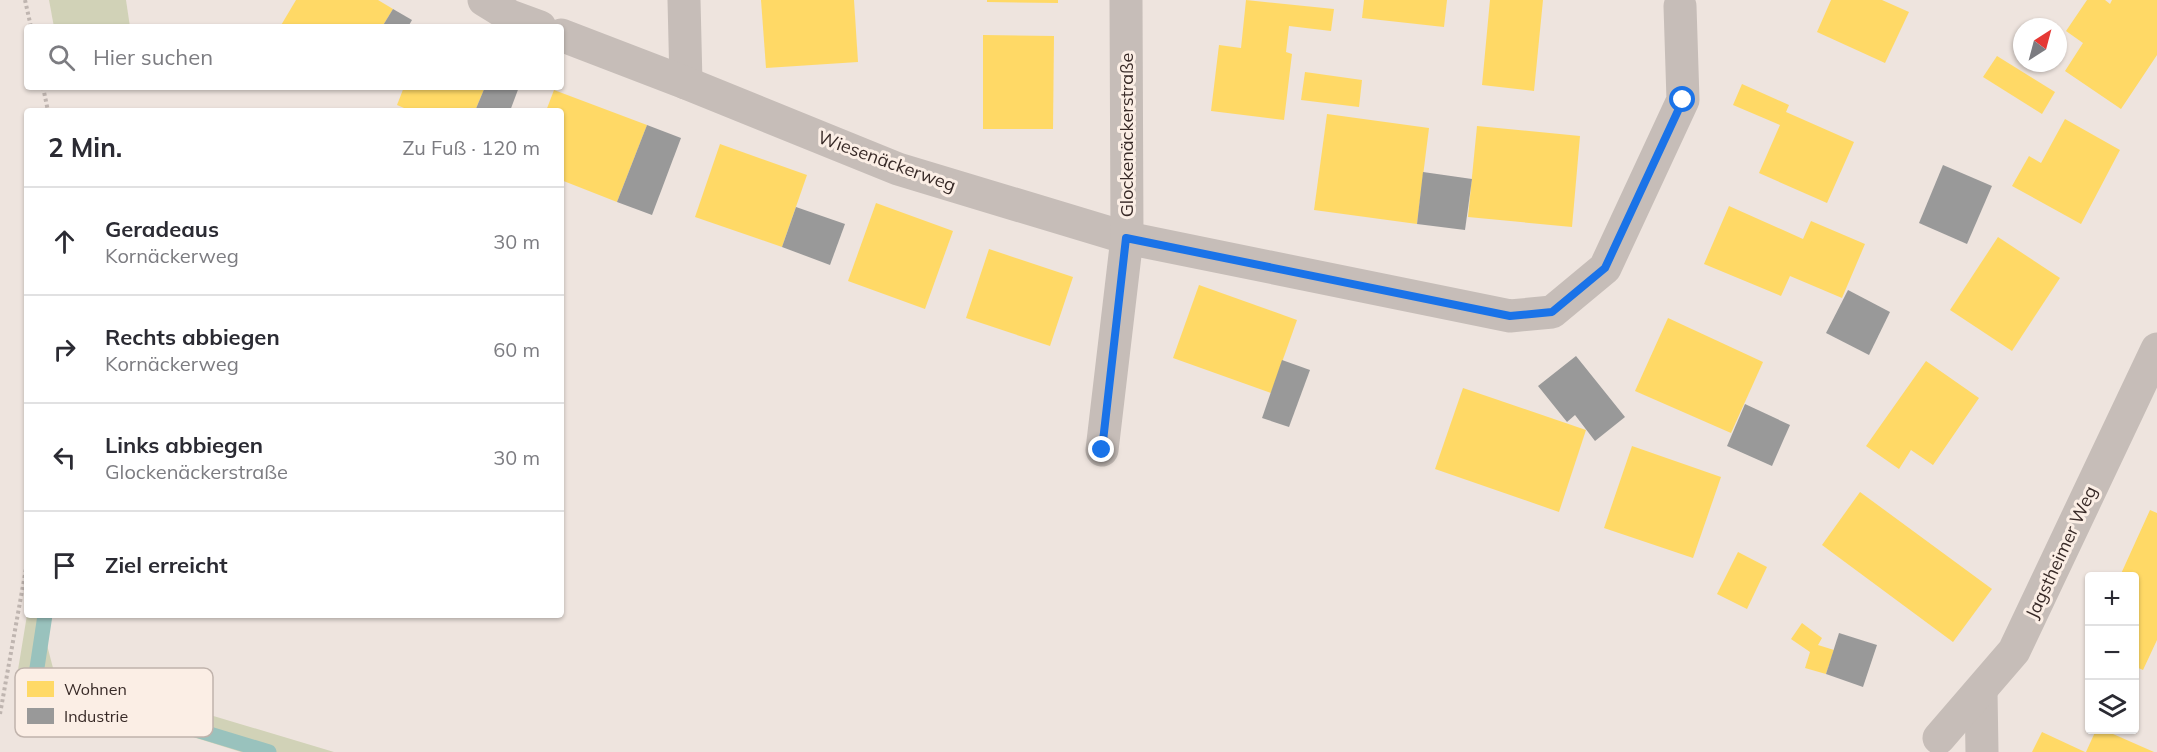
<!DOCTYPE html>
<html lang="de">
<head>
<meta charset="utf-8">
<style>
	:root { --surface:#fff; --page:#f2f2f3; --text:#2b2b33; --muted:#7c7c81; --line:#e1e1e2 }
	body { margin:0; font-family:Mulish,sans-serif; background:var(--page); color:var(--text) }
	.controls { position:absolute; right:18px; bottom:18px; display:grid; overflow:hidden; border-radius:6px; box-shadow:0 2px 4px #0004 }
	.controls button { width:54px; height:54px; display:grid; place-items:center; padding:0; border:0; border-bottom:2px solid var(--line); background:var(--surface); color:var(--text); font:30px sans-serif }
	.compass { position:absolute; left:2013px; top:18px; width:54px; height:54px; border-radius:50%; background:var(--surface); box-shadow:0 2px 4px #0004; rotate:36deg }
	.stop { position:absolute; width:18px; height:18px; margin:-14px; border:4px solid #1a73e8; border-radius:50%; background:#fff }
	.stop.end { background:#1a73e8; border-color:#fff; box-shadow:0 2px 6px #0008 }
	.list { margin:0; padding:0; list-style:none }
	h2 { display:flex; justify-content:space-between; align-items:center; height:78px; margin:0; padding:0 24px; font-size:26px }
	h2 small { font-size:20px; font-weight:400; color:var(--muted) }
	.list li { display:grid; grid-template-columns:39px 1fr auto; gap:18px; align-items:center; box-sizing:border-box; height:108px; padding:0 24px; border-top:2px solid var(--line) }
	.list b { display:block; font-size:22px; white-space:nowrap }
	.list p { margin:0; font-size:20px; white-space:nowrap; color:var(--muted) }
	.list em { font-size:20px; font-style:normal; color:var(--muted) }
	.icon { flex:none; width:33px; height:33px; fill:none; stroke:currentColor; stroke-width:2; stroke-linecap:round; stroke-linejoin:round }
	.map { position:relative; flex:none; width:2157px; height:752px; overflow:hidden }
	.search { position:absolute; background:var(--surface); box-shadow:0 2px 4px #0004; left:24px; top:24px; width:540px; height:66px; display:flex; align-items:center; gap:15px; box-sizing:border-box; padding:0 21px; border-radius:6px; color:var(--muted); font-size:22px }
	.panel { position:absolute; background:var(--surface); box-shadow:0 2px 4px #0004; left:24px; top:108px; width:540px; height:510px; border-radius:6px }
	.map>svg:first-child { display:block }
</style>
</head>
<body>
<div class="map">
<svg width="2157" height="752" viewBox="0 0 2157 752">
	<rect width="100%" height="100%" fill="#eee4de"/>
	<g fill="#d1d2b7">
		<polygon points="49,0 126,0 130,27 54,27"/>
		<polygon points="27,615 52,615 47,645 53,668 334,752 241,752 16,682"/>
	</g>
	<g fill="#ffd966">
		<polygon points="296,0 378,0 393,9 382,27 280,27"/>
		<polygon points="761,0 854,0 858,62 766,68"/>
		<polygon points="987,0 1058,0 1058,3 987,2"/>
		<polygon points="1246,0 1334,9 1331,31 1289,26 1286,52 1292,54 1284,120 1211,111 1219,45 1241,48"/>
		<polygon points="1364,0 1447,0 1444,27 1362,18"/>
		<polygon points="1490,0 1543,0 1534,91 1482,85"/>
		<polygon points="1831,0 1882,0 1909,12 1885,63 1817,32"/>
		<polygon points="2087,0 2105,0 2110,4 2112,0 2157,0 2157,55 2121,109 2065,71 2083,43 2066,31"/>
		<polygon points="983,35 1054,36 1053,129 983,129"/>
		<polygon points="1997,56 2055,92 2042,114 1983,77"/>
		<polygon points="1305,72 1362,80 1359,107 1301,100"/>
		<polygon points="1742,84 1789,105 1786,112 1854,142 1827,203 1759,173 1780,125 1733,105"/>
		<polygon points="404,87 485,87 475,111 411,111 397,105"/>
		<polygon points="554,90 647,125 617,202 561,180 561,111 546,111"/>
		<polygon points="1327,114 1429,128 1417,224 1314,210"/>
		<polygon points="2065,119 2120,150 2081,224 2012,186 2029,156 2041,163"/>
		<polygon points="1477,126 1580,136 1572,227 1468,217"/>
		<polygon points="720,144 807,175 782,247 695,217"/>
		<polygon points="876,203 953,231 925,309 848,281"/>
		<polygon points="1729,206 1803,239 1811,221 1865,244 1842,298 1790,276 1781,296 1704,264"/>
		<polygon points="1998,237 2060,278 2012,351 1950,310"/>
		<polygon points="989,249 1073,277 1050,346 966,318"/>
		<polygon points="1199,285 1297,320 1271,393 1173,358"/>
		<polygon points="1668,318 1763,362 1731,433 1635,391"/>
		<polygon points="1926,361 1979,398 1933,465 1911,450 1899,469 1866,446"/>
		<polygon points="1463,388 1586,430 1559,512 1435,469"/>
		<polygon points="1632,446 1721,477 1693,558 1604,528"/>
		<polygon points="1860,492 1992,589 1953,642 1822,545"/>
		<polygon points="2150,510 2157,513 2157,640 2143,670 2134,666 2134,576 2120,576"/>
		<polygon points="1738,552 1767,567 1747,609 1717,594"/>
		<polygon points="1802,623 1822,638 1818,645 1834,650 1826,674 1805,668 1810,652 1791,639"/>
		<polygon points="2096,730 2104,730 2154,752 2086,752"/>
		<polygon points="2042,732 2085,752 2032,752"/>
	</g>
	<g fill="#999">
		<polygon points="393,9 412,20 408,27 382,27"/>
		<polygon points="485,87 519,87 510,111 475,111"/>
		<polygon points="647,125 681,138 652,215 617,202"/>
		<polygon points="1943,165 1992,186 1967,244 1919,223"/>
		<polygon points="1423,172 1472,179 1465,230 1417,224"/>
		<polygon points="796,207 845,224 830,265 782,247"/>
		<polygon points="1848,290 1890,312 1869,355 1826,333"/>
		<polygon points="1576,356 1625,417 1595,441 1575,415 1567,422 1538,386"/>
		<polygon points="1282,360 1310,370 1289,427 1262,418"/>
		<polygon points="1745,404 1790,425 1772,466 1727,446"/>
		<polygon points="1839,633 1877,645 1863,687 1826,674"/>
	</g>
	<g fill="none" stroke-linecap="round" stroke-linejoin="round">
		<polyline stroke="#99c2bd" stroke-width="15" points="45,615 35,681 269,752"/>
		<g stroke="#bfb5b0" stroke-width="4" stroke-dasharray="3 3" stroke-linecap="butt">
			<polyline points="25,0 31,27"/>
			<polyline points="43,87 48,111"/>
			<polyline points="0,714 27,563"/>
		</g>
		<g stroke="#c6bdb8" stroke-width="33">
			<polyline points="484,0 510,16 540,27"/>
			<polyline points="684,0 686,83"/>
			<polyline points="561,35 686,83 898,169 1127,238 1510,316 1552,312 1605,268 1683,100 1680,6"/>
			<polyline points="1102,450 1127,238 1126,0"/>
			<polyline points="1981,691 1982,752"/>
			<polyline points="1939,738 2014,651 2157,349"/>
		</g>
	</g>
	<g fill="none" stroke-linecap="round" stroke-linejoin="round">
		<polyline stroke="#1a73e8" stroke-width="8" points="1102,450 1126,238 1510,316 1552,312 1605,268 1683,100"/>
	</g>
	<g text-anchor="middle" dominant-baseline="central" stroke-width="6" stroke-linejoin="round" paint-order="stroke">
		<g font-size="18" fill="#372926" stroke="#fbeee5">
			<text transform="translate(1126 135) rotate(-90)">Glockenäckerstraße</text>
			<text transform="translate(887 161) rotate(20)">Wiesenäckerweg</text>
			<text transform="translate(2061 552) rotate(-65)">Jagstheimer Weg</text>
		</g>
	</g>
	<rect x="15" y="668" width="198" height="69" rx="9" fill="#fbeee5" stroke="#c0b3ac" stroke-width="1.5"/>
	<rect x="27" y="681" width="27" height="16" fill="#ffd966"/>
	<rect x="27" y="708" width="27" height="16" fill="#999"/>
	<g font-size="16" fill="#372926">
		<text x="64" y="695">Wohnen</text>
		<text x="64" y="722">Industrie</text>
	</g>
</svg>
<div class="controls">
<button>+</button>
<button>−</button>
<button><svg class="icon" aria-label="layers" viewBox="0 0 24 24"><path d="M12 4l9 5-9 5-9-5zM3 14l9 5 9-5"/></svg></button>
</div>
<svg class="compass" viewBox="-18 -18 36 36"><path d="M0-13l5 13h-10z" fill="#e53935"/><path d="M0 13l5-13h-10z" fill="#7c7c81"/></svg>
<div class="stop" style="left:1683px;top:100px"></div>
<div class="stop end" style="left:1102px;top:450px"></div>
<div class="search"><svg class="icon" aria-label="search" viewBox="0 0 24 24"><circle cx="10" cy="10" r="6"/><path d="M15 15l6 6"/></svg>Hier suchen</div>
<section class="panel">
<h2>2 Min.<small>Zu Fuß · 120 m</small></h2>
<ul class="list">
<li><svg class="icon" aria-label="ahead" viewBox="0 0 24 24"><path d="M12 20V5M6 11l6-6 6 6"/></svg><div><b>Geradeaus</b><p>Kornäckerweg</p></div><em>30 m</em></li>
<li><svg class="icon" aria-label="right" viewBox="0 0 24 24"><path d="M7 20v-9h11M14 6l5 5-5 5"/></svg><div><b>Rechts abbiegen</b><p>Kornäckerweg</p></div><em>60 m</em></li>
<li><svg class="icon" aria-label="left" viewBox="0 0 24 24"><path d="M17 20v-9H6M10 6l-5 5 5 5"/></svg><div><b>Links abbiegen</b><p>Glockenäckerstraße</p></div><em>30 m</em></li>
<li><svg class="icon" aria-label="arrive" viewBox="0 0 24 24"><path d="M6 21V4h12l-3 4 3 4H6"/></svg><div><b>Ziel erreicht</b></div></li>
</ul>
</section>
</div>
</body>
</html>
